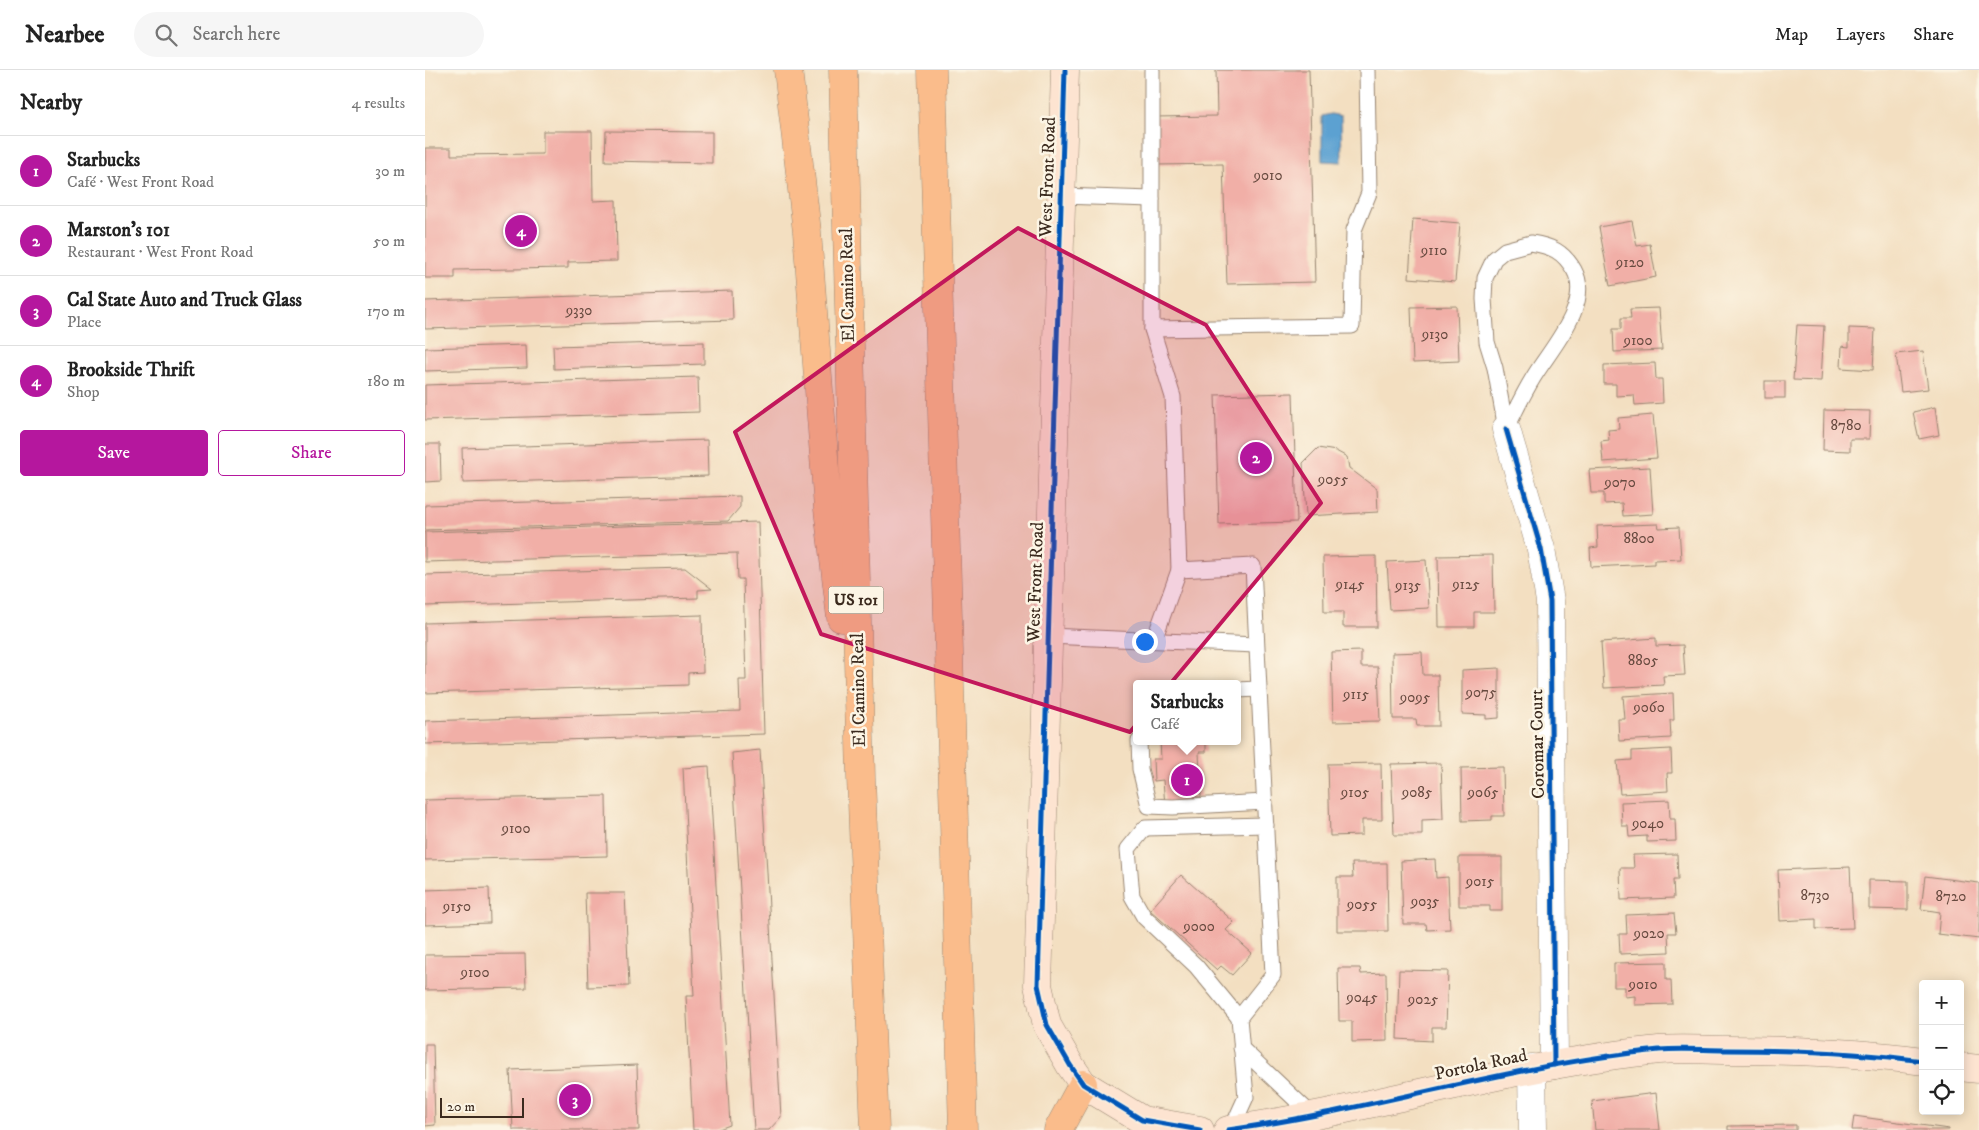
<!DOCTYPE html>
<html lang="en">
<head>
<meta charset="utf-8">
<style>
	:root { --surface:#fff; --page:#f6f6f6; --text:#222; --muted:#767676; --line:#e0e0e0; --accent:#b5179e }
	body { margin:0; font-family:"IM FELL DW Pica",serif; background:var(--page); color:var(--text) }
	.controls { position:absolute; right:15px; bottom:15px; display:grid; overflow:hidden; border-radius:5px; box-shadow:0 2px 12px #0003 }
	.controls button { width:45px; height:45px; display:grid; place-items:center; padding:0; border:0; border-bottom:1px solid var(--line); background:var(--surface); color:var(--text); font:25px sans-serif }
	.scale { position:absolute; left:15px; bottom:12px; width:84px; box-sizing:border-box; padding-left:5px; border:2px solid #3b2a1e; border-top:0; font-size:14px; line-height:18px; white-space:nowrap; color:#3b2a1e; -webkit-text-stroke:4px #fcf5e5; paint-order:stroke }
	.you { position:absolute; left:719px; top:571px; width:18px; height:18px; margin:-12px; border:4px solid #fff; border-radius:50%; background:#1a73e8; box-shadow:0 0 0 8px #1a73e833 }
	.badge { display:grid; place-items:center; width:32px; height:32px; border-radius:50%; background:var(--accent); color:#fff; font-size:16px; font-weight:700 }
	.pin { position:absolute; translate:-50% -50%; border:2px solid #fff; box-shadow:0 1px 5px #0006 }
	.popup { position:absolute; left:708px; top:610px; width:108px; height:65px; box-sizing:border-box; display:grid; place-content:center; border-radius:5px; background:var(--surface); filter:drop-shadow(0 1px 4px #0005); font-size:16px; white-space:nowrap; color:var(--muted) }
	.popup b { font-size:19px; color:var(--text) }
	.popup::after { content:''; position:absolute; left:50%; top:100%; margin-left:-10px; border:10px solid transparent; border-top-color:var(--surface) }
	.list { margin:0; padding:0; list-style:none }
	h2 { display:flex; justify-content:space-between; align-items:center; height:65px; margin:0; padding:0 20px; font-size:21px }
	h2 small { font-size:16px; font-weight:400; color:var(--muted) }
	.list li { display:grid; grid-template-columns:32px 1fr auto; gap:15px; align-items:center; box-sizing:border-box; height:70px; padding:0 20px; border-top:1px solid var(--line) }
	.list b { display:block; font-size:19px; white-space:nowrap }
	.list p { margin:0; font-size:16px; white-space:nowrap; color:var(--muted) }
	.list em { font-size:16px; font-style:normal; color:var(--muted) }
	.actions { display:flex; gap:10px; padding:15px 20px }
	.actions a { flex:1; padding:11px 0; border:1px solid var(--accent); border-radius:5px; text-align:center; font-size:18px; color:var(--accent) }
	.actions .main { background:var(--accent); color:#fff }
	.icon { flex:none; width:28px; height:28px; fill:none; stroke:currentColor; stroke-width:2; stroke-linecap:round; stroke-linejoin:round }
	.map { position:relative; flex:none; width:1554px; height:1060px; overflow:hidden }
	header { display:flex; align-items:center; gap:30px; box-sizing:border-box; height:70px; padding:0 25px; background:var(--surface); border-bottom:1px solid var(--line) }
	header strong { font-size:24px }
	nav { display:flex; gap:28px; margin-inline-start:auto; font-size:18px }
	.search { width:350px; height:45px; background:var(--page); display:flex; align-items:center; gap:12px; box-sizing:border-box; padding:0 18px; border-radius:28px; color:var(--muted); font-size:19px }
	main { display:flex }
	aside { flex:1; background:var(--surface) }
	.map>svg:first-child { display:block }
</style>
</head>
<body>
<header>
<strong>Nearbee</strong>
<div class="search"><svg class="icon" aria-label="search" viewBox="0 0 24 24"><circle cx="10" cy="10" r="6"/><path d="M15 15l6 6"/></svg>Search here</div>
<nav><a>Map</a><a>Layers</a><a>Share</a></nav>
</header>
<main>
<aside>
<h2>Nearby<small>4 results</small></h2>
<ul class="list">
<li><span class="badge">1</span><div><b>Starbucks</b><p>Café · West Front Road</p></div><em>30 m</em></li>
<li><span class="badge">2</span><div><b>Marston's 101</b><p>Restaurant · West Front Road</p></div><em>50 m</em></li>
<li><span class="badge">3</span><div><b>Cal State Auto and Truck Glass</b><p>Place</p></div><em>170 m</em></li>
<li><span class="badge">4</span><div><b>Brookside Thrift</b><p>Shop</p></div><em>180 m</em></li>
</ul>
<div class="actions"><a class="main">Save</a><a>Share</a></div>
</aside>
<div class="map">
<svg width="1554" height="1060" viewBox="0 0 1554 1060">
	<rect width="100%" height="100%" fill="#fcf5e5"/>
	<filter id="ink" filterUnits="userSpaceOnUse"><feTurbulence type="fractalNoise" baseFrequency=".02" numOctaves="2"/><feDisplacementMap in="SourceGraphic" scale="10" xChannelSelector="R" yChannelSelector="G"/><feConvolveMatrix kernelMatrix="1 2 1 2 8 2 1 2 1" color-interpolation-filters="sRGB"/></filter>
	<filter id="wash" filterUnits="userSpaceOnUse"><feTurbulence type="fractalNoise" baseFrequency=".0096" numOctaves="4" result="noise"/><feDisplacementMap in="SourceGraphic" scale="20" xChannelSelector="R" yChannelSelector="G"/><feGaussianBlur stdDeviation="1.12" result="paint"/><feColorMatrix in="noise" values="0 0 0 0 0 0 0 0 0 0 0 0 0 0 0 0 0 1.4 0 .05"/><feComposite in="paint" operator="in"/></filter>
	<g filter="url(#wash)">
		<rect width="100%" height="100%" fill="#f3dfc1"/>
		<polygon fill="#5ba1d1" stroke="#4b6678" points="906,44 916,46 917,92 897,91 897,46"/>
		<g id="blocks">
			<g fill="#f1afa7">
				<polygon points="791,0 884,0 890,212 802,214 798,94 731,95 730,47 792,46"/>
				<polygon points="118,61 167,61 168,131 191,130 192,191 143,192 143,198 30,200 30,208 0,208 0,78 26,78 26,85 118,84"/>
				<polygon points="181,61 287,62 287,93 180,91"/>
				<polygon points="988,149 1035,153 1030,212 984,208"/>
				<polygon points="1207,151 1212,176 1225,174 1231,207 1185,216 1174,157"/>
				<polygon points="307,221 308,250 0,259 0,231"/>
				<polygon points="1032,236 1034,291 988,293 986,237"/>
				<polygon points="1234,238 1237,280 1189,282 1188,259 1196,259 1196,248 1206,248 1205,239"/>
				<polygon points="1372,255 1399,256 1396,311 1368,310"/>
				<polygon points="1424,258 1450,259 1448,300 1416,298 1417,276 1424,277"/>
				<polygon points="279,272 279,294 129,299 128,276"/>
				<polygon points="101,275 102,298 0,301 0,278"/>
				<polygon points="1498,281 1503,319 1476,322 1471,284"/>
				<polygon points="1230,293 1231,309 1237,309 1238,333 1210,335 1209,325 1191,326 1191,314 1179,314 1179,295"/>
				<polygon points="273,307 274,342 0,350 0,315"/>
				<rect x="1340" y="311" width="20" height="17"/>
				<polygon points="868,323 872,452 794,454 790,325"/>
				<polygon points="1510,337 1514,365 1494,369 1488,342"/>
				<polygon points="1399,340 1445,341 1444,369 1425,369 1425,381 1398,380"/>
				<polygon points="1228,345 1232,388 1178,392 1176,371 1184,370 1183,360 1194,359 1193,348"/>
				<polygon points="282,370 283,406 38,413 37,378"/>
				<polygon points="0,374 15,374 16,411 0,412"/>
				<polygon points="893,378 911,381 922,387 924,398 952,419 953,442 881,446 878,393"/>
				<polygon points="1225,397 1228,444 1198,446 1197,433 1179,434 1179,423 1166,423 1164,400"/>
				<polygon points="315,426 315,437 303,451 0,460 0,435"/>
				<polygon points="333,452 339,664 0,674 0,651 315,641 314,610 321,610 318,509 313,509 312,483 0,492 0,462"/>
				<polygon points="1233,454 1234,458 1254,457 1256,489 1229,490 1229,494 1166,497 1165,478 1173,477 1172,456"/>
				<polygon points="1068,485 1069,542 1049,542 1049,557 1014,557 1013,486"/>
				<polygon points="951,486 952,557 918,557 918,542 899,542 898,487"/>
				<polygon points="1001,490 1004,538 965,540 962,492"/>
				<polygon points="260,498 287,519 273,520 273,528 0,536 0,505"/>
				<polygon points="277,545 278,602 263,603 263,615 0,623 0,553"/>
				<polygon points="1231,568 1231,576 1258,575 1260,605 1238,606 1239,615 1179,618 1176,572"/>
				<polygon points="936,581 936,597 953,597 955,651 908,652 906,582"/>
				<polygon points="997,582 998,605 1013,605 1014,656 992,656 991,649 968,649 967,583"/>
				<polygon points="1074,598 1074,648 1061,649 1061,645 1037,644 1037,600"/>
				<polygon points="1248,623 1249,650 1245,650 1246,668 1194,671 1193,649 1200,649 1198,626"/>
				<polygon points="735,671 781,671 781,682 774,682 776,727 769,727 769,735 740,736 738,710 729,711 728,689 736,689"/>
				<polygon points="1246,679 1247,703 1242,703 1243,721 1195,724 1192,691 1207,690 1207,681"/>
				<polygon points="335,680 356,1047 344,1060 329,1060 307,683"/>
				<polygon points="956,693 957,750 937,750 937,765 905,766 903,694"/>
				<polygon points="1016,693 1018,749 997,750 997,765 969,765 966,694"/>
				<polygon points="284,696 305,1055 291,1060 268,1060 261,926 269,926 258,698"/>
				<polygon points="1078,697 1079,746 1067,746 1067,750 1037,751 1036,698"/>
				<polygon points="181,726 182,786 0,790 0,730"/>
				<polygon points="1244,730 1245,749 1250,749 1251,771 1222,772 1222,766 1204,767 1203,756 1197,756 1196,732"/>
				<polygon points="1252,784 1253,810 1248,810 1249,828 1196,830 1195,798 1209,798 1208,785"/>
				<polygon points="1034,787 1077,787 1077,841 1065,841 1065,836 1034,836"/>
				<polygon points="1010,789 1011,808 1023,807 1025,859 1002,860 1001,854 978,854 976,791"/>
				<polygon points="927,793 962,793 963,861 912,861 912,807 928,807"/>
				<polygon points="1425,797 1428,858 1391,859 1391,849 1355,851 1353,800"/>
				<polygon points="756,805 809,852 801,860 827,883 807,905 796,896 792,900 725,840"/>
				<polygon points="1500,806 1554,813 1554,869 1513,864 1515,842 1496,839"/>
				<polygon points="1444,810 1483,811 1483,840 1444,839"/>
				<polygon points="64,818 65,853 0,855 0,820"/>
				<polygon points="160,823 200,823 204,916 163,917"/>
				<polygon points="1249,843 1251,863 1243,863 1244,882 1195,884 1194,864 1202,864 1201,845"/>
				<polygon points="100,884 101,918 0,920 0,885"/>
				<polygon points="1241,892 1241,910 1246,910 1247,934 1210,935 1210,926 1200,927 1200,917 1189,917 1189,893"/>
				<polygon points="913,898 935,898 936,904 961,903 962,971 927,972 927,951 914,951"/>
				<polygon points="974,900 1023,901 1021,957 1007,957 1007,971 972,969"/>
				<polygon points="0,974 8,974 10,1055 0,1056"/>
				<polygon points="212,995 214,1060 88,1060 85,1000"/>
				<polygon points="1231,1023 1235,1060 1170,1060 1167,1031"/>
				<polygon points="1429,1046 1524,1059 1524,1060 1427,1060"/>
				<polygon points="1371,1055 1371,1060 1303,1060 1303,1056"/>
			</g>
		</g>
	</g>
	<g filter="url(#ink)">
		<use href="#blocks" fill-opacity="0" stroke="#978470" stroke-width="1"/>
		<g fill="none" stroke-linecap="round" stroke-linejoin="round">
			<g stroke="#978470" stroke-width="17">
				<g id="lane">
					<polyline points="727,0 727,259 748,327 754,500 828,496 848,905 814,948 821,1027 806,1060"/>
					<polyline points="636,126 727,129"/>
					<path d="M1106,173C1126,176 1138,181 1149,200C1168,234 1125,279 1108,308C1098,324 1090,342 1081,359L1070,298L1062,272L1059,229L1060,208L1069,189L1080,180Z"/>
					<polyline points="727,259 927,256 929,160 944,123 942,0"/>
					<polyline points="623,566 831,575"/>
					<polyline points="729,570 754,500"/>
					<polyline points="812,620 833,619"/>
					<polyline points="714,671 715,699 724,736 748,737 840,732"/>
					<polyline points="814,948 771,896 719,847 707,826 703,779 720,758 841,755"/>
					<polyline points="816,978 887,1045"/>
				</g>
			</g>
			<g stroke="#978470" stroke-width="29">
				<g id="street">
					<polyline points="1081,359 1116,479 1125,531 1129,995"/>
					<polyline points="1107,998 1108,1060"/>
				</g>
			</g>
			<g stroke="#978470" stroke-width="29">
				<g id="secondary">
					<polyline points="640,0 613,915 622,955 645,995 658,1014 717,1050 775,1060"/>
					<polyline points="1535,997 1554,999"/>
					<path d="M803,1060C948,1040 1088,994 1234,980C1256,978 1279,980 1302,980C1367,980 1433,982 1498,991"/>
				</g>
			</g>
			<g stroke="#978470" stroke-width="29">
				<g id="highway">
					<polyline points="363,0 382,162 403,439 416,548"/>
					<polyline points="418,0 436,708 450,1060"/>
					<polyline points="507,0 538,1060"/>
					<polyline points="633,1060 658,1014"/>
				</g>
			</g>
			<use href="#lane" stroke="#fff" stroke-width="15"/>
			<use href="#street" stroke="#fff" stroke-width="28"/>
			<use href="#secondary" stroke="#fde4d1" stroke-width="28"/>
			<use href="#highway" stroke="#fabc8b" stroke-width="28"/>
			<g stroke="#fcf5e5" stroke-width="8">
				<g id="cycleway">
					<polyline points="640,0 613,915 622,955 645,995 658,1014 717,1050 775,1060"/>
					<polyline points="1081,359 1116,479 1125,531 1129,995"/>
					<path d="M803,1060C948,1040 1088,994 1234,980C1256,978 1279,980 1302,980C1367,980 1433,982 1498,991"/>
				</g>
			</g>
			<use href="#cycleway" stroke="#0057b8" stroke-width="5"/>
		</g>
	</g>
	<path fill="#c2185b" fill-opacity="0.2" stroke="#c2185b" stroke-width="4" stroke-linejoin="round" d="M593,158L781,255L896,433L705,662L396,564L310,362Z"/>
	<g text-anchor="middle" dominant-baseline="central" stroke-width="5" stroke-linejoin="round" paint-order="stroke">
		<g font-size="15" fill="#684b40">
			<text x="843" y="105">9010</text>
			<text x="1009" y="180">9110</text>
			<text x="1205" y="192">9120</text>
			<text x="154" y="240">9330</text>
			<text x="1010" y="264">9130</text>
			<text x="1213" y="270">9100</text>
			<text x="1421" y="355">8780</text>
			<text x="908" y="409">9055</text>
			<text x="1195" y="412">9070</text>
			<text x="1214" y="468">8800</text>
			<text x="925" y="514">9145</text>
			<text x="1041" y="514">9125</text>
			<text x="983" y="515">9135</text>
			<text x="1218" y="590">8805</text>
			<text x="1056" y="622">9075</text>
			<text x="931" y="624">9115</text>
			<text x="990" y="627">9095</text>
			<text x="1224" y="637">9060</text>
			<text x="930" y="722">9105</text>
			<text x="992" y="722">9085</text>
			<text x="1058" y="722">9065</text>
			<text x="1223" y="753">9040</text>
			<text x="91" y="758">9100</text>
			<text x="1055" y="811">9015</text>
			<text x="1390" y="825">8730</text>
			<text x="1526" y="826">8720</text>
			<text x="1000" y="831">9035</text>
			<text x="937" y="834">9055</text>
			<text x="32" y="836">9150</text>
			<text x="774" y="856">9000</text>
			<text x="1224" y="863">9020</text>
			<text x="50" y="902">9100</text>
			<text x="1218" y="914">9010</text>
			<text x="937" y="927">9045</text>
			<text x="998" y="929">9025</text>
		</g>
		<rect fill="#fcf5e5" stroke="#75675a" stroke-width="1" x="403.5" y="516.5" width="55" height="27" rx="4"/>
		<g font-size="16" font-weight="bold" fill="#3b2a1e">
			<text x="431" y="530">US 101</text>
		</g>
		<g font-size="18" fill="#3b2a1e" stroke="#fcf5e5">
			<text transform="translate(623 107) rotate(-88)">West Front Road</text>
			<text transform="translate(423 215) rotate(-91)">El Camino Real</text>
			<text transform="translate(611 512) rotate(-88)">West Front Road</text>
			<text transform="translate(434 620) rotate(-91)">El Camino Real</text>
			<text transform="translate(1113 674) rotate(-91)">Coromar Court</text>
			<text transform="translate(1056 995) rotate(-12)">Portola Road</text>
		</g>
	</g>
</svg>
<div class="controls">
<button>+</button>
<button>−</button>
<button><svg class="icon" aria-label="locate" viewBox="0 0 24 24"><circle cx="12" cy="12" r="6"/><path d="M12 2v4M12 18v4M2 12h4M18 12h4"/></svg></button>
</div>
<div class="scale">20 m</div>
<div class="you"></div>
<div class="pin badge" style="left:762px;top:710px">1</div>
<div class="popup"><b>Starbucks</b>Café</div>
<div class="pin badge" style="left:831px;top:388px">2</div>
<div class="pin badge" style="left:150px;top:1030px">3</div>
<div class="pin badge" style="left:96px;top:161px">4</div>
</div>
</main>
</body>
</html>
